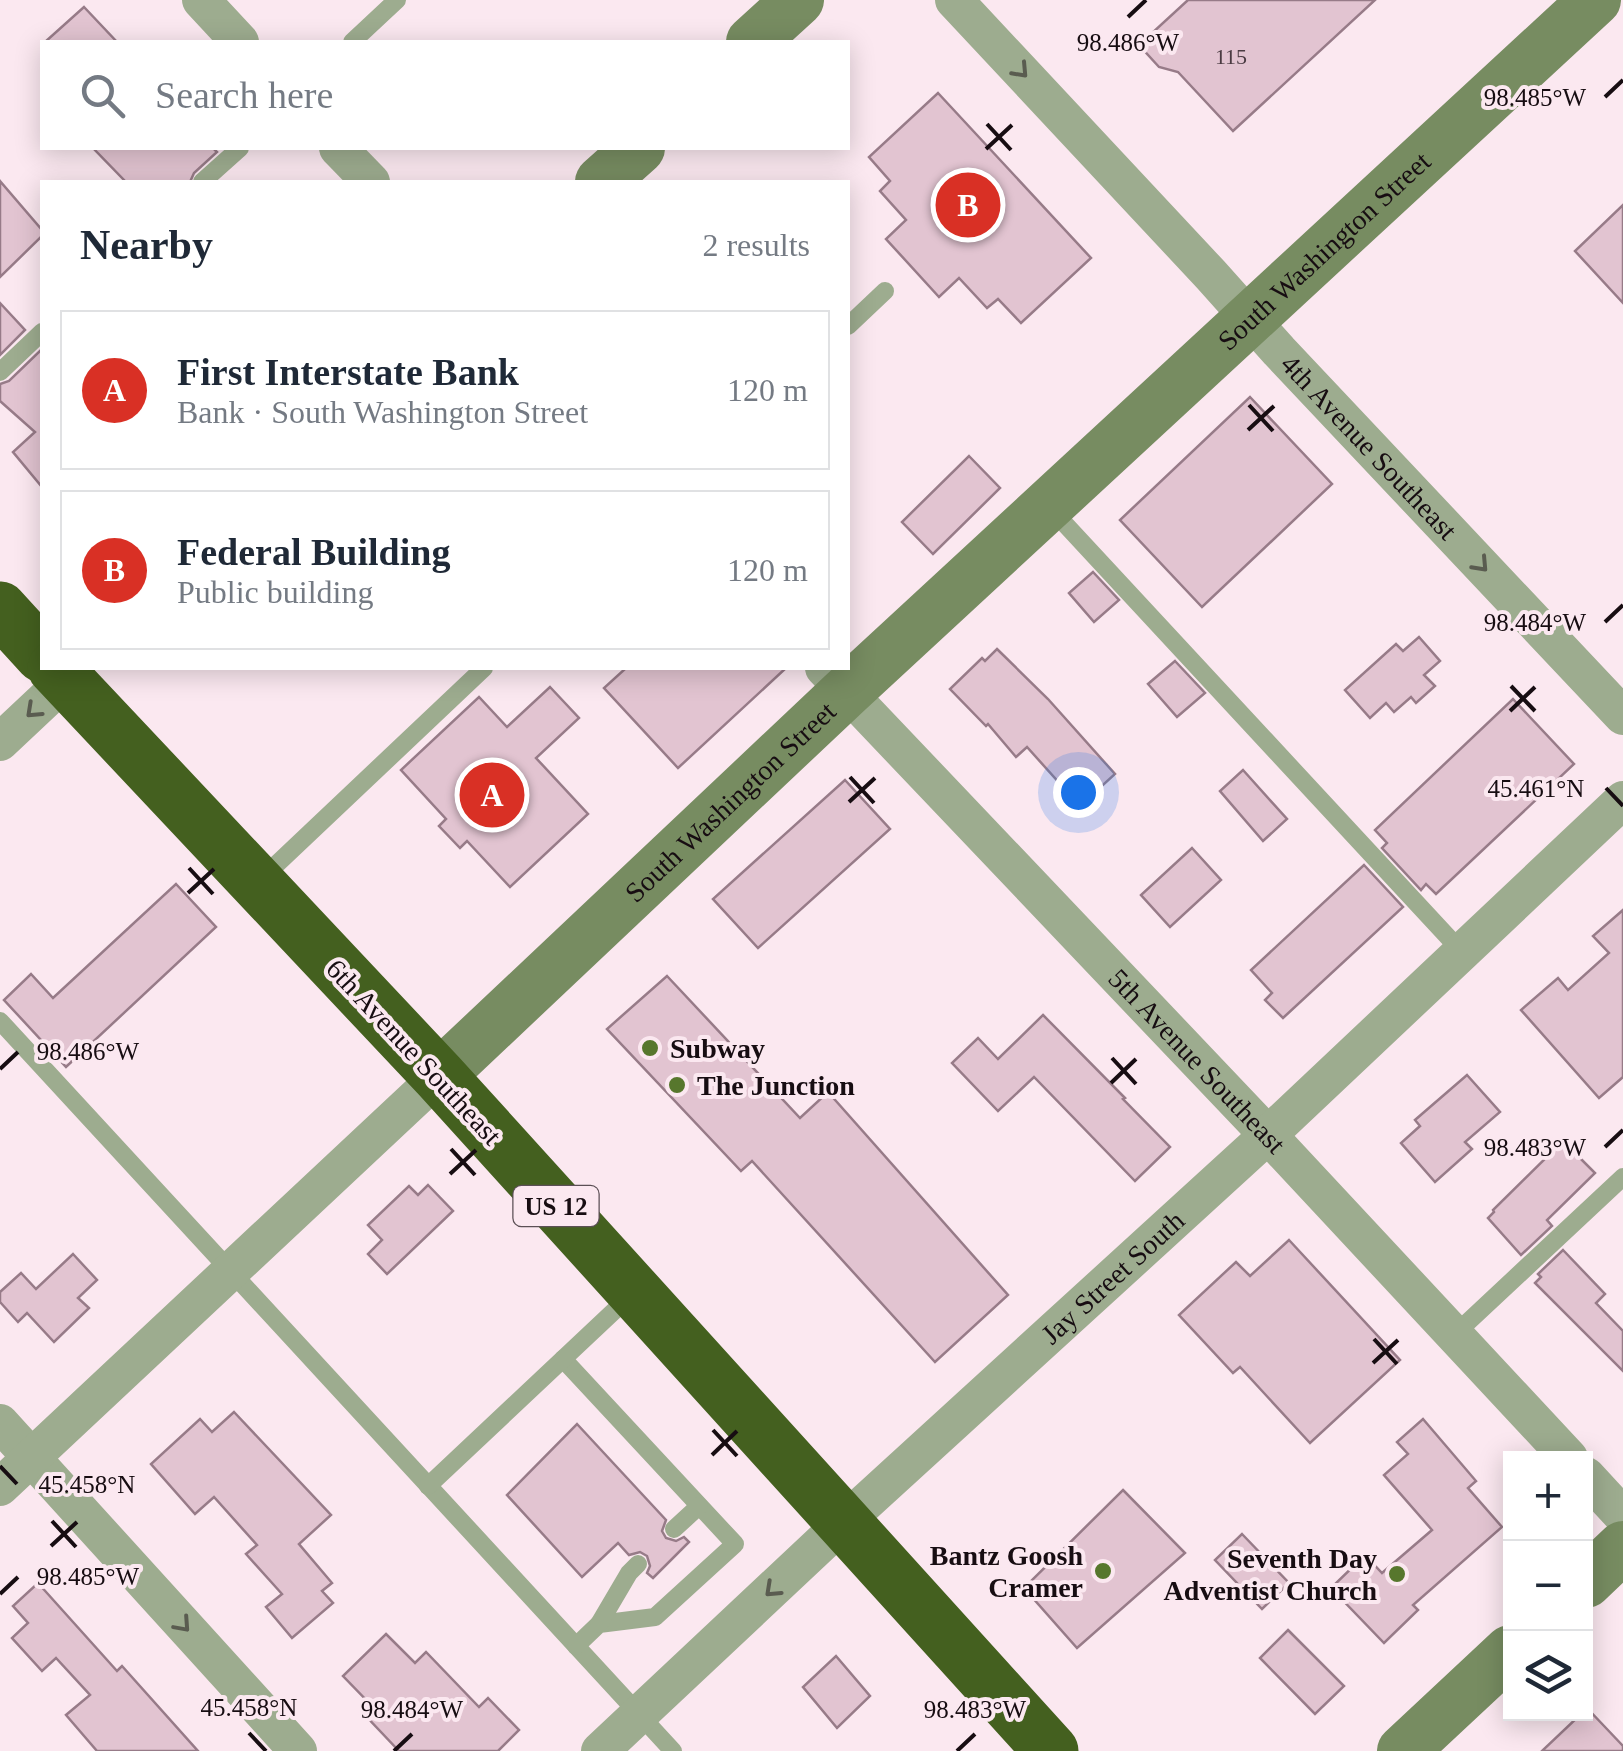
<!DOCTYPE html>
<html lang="en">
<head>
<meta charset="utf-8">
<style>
	:root { --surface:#fff; --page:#f2f2f3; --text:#1f2937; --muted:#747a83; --line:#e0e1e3; --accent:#d93025 }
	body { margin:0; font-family:Georgia,serif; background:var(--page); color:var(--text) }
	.controls { position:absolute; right:30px; bottom:30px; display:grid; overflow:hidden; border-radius:0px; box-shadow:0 5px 25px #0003 }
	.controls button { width:90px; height:90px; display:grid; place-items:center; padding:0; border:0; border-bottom:2px solid var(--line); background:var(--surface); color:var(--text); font:50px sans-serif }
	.you { position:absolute; left:1078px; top:792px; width:35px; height:35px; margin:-25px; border:8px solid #fff; border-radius:50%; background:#1a73e8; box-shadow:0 0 0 15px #1a73e833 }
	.badge { display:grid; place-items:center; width:65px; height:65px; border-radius:50%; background:var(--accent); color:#fff; font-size:32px; font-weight:700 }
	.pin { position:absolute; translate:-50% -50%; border:5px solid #fff; box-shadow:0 2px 10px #0006 }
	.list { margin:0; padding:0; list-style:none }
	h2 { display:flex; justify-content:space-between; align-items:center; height:130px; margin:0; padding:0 40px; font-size:42px }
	h2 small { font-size:32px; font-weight:400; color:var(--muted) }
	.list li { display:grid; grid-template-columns:65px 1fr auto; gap:30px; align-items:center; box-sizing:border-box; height:160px; margin:0 20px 20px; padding:0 20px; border:2px solid var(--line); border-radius:0px }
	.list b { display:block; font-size:38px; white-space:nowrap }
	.list p { margin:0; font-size:32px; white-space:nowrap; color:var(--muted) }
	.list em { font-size:32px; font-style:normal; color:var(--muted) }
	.icon { flex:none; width:55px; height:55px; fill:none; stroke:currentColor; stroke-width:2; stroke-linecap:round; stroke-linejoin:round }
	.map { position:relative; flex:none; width:1623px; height:1751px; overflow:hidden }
	.search { position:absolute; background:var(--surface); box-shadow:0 5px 25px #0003; left:40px; top:40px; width:810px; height:110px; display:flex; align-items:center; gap:25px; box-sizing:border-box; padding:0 35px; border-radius:0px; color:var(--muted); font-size:38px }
	.panel { position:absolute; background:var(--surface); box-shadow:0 5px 25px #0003; left:40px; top:180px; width:810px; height:490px; border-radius:0px }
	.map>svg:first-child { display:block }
</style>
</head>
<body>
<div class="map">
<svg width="1623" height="1751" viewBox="0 0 1623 1751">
	<rect width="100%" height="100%" fill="#fbe8f0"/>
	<g fill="#e2c4d1" stroke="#977b88" stroke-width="2.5">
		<polygon points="1188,0 1375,0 1233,131 1178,72 1159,67 1139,45"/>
		<polygon points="84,7 117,42 45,42"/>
		<polygon points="938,93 1091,258 1021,323 998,299 987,308 959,278 939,297 886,239 906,220 880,191 890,181 869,157"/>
		<polygon points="93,148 213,148 217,152 194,173 190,182 126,182"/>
		<polygon points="0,181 42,230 42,236 0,277"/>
		<polygon points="1623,205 1623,303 1575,251"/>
		<polygon points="0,303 25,330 0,355"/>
		<polygon points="42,349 42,487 13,452 35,432 0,401 0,384 9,381"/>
		<polygon points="1250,397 1332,484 1202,607 1120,520"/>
		<polygon points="969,456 1000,488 933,554 902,522"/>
		<polygon points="1093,572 1119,600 1094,622 1069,593"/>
		<polygon points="1419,637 1440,661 1424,675 1435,686 1416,703 1411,697 1394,712 1386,703 1370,718 1345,690 1396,644 1403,651"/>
		<polygon points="997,649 1048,699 1115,774 1080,806 1027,747 1016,757 988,724 986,726 950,689 982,658 985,661"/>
		<polygon points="1175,661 1205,693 1177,717 1148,684"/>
		<polygon points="626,668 786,668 678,768 604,688"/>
		<polygon points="550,687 579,718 536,758 588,814 510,887 467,841 460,848 439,826 446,819 401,770 479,697 507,727"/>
		<polygon points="1513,699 1574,764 1436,894 1426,884 1421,890 1382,848 1387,843 1375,830"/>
		<polygon points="1243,770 1287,819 1263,841 1220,791"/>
		<polygon points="845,780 890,829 758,948 713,899"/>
		<polygon points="1192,848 1221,880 1170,927 1141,895"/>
		<polygon points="1364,865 1403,907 1283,1018 1265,1000 1272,993 1251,970"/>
		<polygon points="176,884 216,927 66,1067 4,1000 31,974 53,998"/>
		<polygon points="1623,910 1623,1077 1599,1098 1521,1010 1558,978 1568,990 1609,953 1593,936"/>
		<polygon points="667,976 800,1118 828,1092 1008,1295 935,1362 752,1161 741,1171 607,1029"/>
		<polygon points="1043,1015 1125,1098 1123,1099 1170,1147 1135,1181 1034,1077 998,1111 952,1063 978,1038 998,1059"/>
		<polygon points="1467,1075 1500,1112 1465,1142 1472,1149 1435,1182 1401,1143 1420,1126 1415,1120"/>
		<polygon points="1563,1141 1595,1173 1547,1220 1552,1226 1521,1255 1488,1218 1494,1212 1493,1210"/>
		<polygon points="428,1185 453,1211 387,1274 368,1254 382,1240 368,1225 409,1186 418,1195"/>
		<polygon points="1289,1240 1400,1360 1310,1443 1240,1367 1233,1373 1179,1315 1236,1262 1250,1276"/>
		<polygon points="1563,1250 1605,1294 1596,1303 1623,1331 1623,1371 1535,1283 1541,1277 1538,1274"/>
		<polygon points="73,1254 97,1280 78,1298 89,1308 54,1342 27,1313 18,1322 0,1302 0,1292 21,1273 36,1289"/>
		<polygon points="234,1412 331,1515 299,1544 332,1583 322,1591 333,1603 292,1638 266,1607 282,1594 246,1554 257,1545 214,1497 195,1514 151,1464 200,1419 212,1432"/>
		<polygon points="1423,1419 1476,1481 1468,1488 1502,1527 1413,1605 1418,1610 1384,1643 1331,1588 1365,1555 1382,1573 1432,1530 1384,1475 1408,1454 1397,1442"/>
		<polygon points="577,1424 666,1520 662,1531 666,1538 676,1541 684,1537 689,1542 653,1578 647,1573 650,1566 647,1556 640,1552 629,1555 618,1543 582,1577 507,1495"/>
		<polygon points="1123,1490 1185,1553 1077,1648 1024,1588"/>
		<polygon points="1242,1534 1289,1583 1262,1609 1215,1560"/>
		<polygon points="38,1583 117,1671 122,1666 198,1751 97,1751 66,1715 90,1695 56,1658 42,1671 12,1638 28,1623 13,1606"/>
		<polygon points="1288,1630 1344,1686 1315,1714 1260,1658"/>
		<polygon points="386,1634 415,1663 426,1652 479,1707 488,1698 519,1730 498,1751 399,1751 363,1713 371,1705 343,1676"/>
		<polygon points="836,1656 870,1696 837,1728 803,1687"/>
		<polygon points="1587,1708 1623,1746 1623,1751 1542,1751 1581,1714 1586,1714"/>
	</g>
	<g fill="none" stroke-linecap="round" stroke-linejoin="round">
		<g stroke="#9dac8f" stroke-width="18">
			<polyline points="352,42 397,0"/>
			<polyline points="202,182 240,148"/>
			<polyline points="848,326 885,291"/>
			<polyline points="0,372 42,332"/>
			<polyline points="1051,509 1461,951"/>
			<polyline points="261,879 484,668"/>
			<polyline points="0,1021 673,1751"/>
			<polyline points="1454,1335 1623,1177"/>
			<polyline points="563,1359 735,1544 655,1617 599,1624 576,1646"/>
			<polyline points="428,1486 630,1296"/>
			<polyline points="674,1529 699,1506"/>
			<polyline points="599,1624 629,1573 638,1564"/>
		</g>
		<g stroke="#9dac8f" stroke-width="38">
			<polyline points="201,0 240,42"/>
			<path id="s1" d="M954,0L1211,275L1279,351L1623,716"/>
			<polyline points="338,148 371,182"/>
			<path id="s2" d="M824,668L1268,1135L1569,1458"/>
			<polyline points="0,742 66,680"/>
			<polyline points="0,1423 298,1751"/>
			<polyline points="1586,1476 1623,1516"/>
			<polyline points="0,1487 439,1076"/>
			<path id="s3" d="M600,1751L843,1523L1268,1135L1623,800"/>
		</g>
		<g stroke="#778c61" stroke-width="52">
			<polyline points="752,42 798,0"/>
			<polyline points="601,182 639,148"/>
			<path id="s4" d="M439,1076L846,692L1595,0"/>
			<polyline points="1586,1582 1623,1547"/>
			<polyline points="1403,1751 1510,1651"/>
		</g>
		<g stroke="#44601f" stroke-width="55">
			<polyline points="0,609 42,655"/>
			<polyline points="55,668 439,1076 1051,1751"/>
		</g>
	</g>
	<defs><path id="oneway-chevron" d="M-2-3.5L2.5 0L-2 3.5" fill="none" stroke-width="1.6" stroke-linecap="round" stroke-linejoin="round" transform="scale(2.5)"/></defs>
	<g stroke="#5a5c50">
		<use href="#oneway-chevron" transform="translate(1021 71) rotate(47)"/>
		<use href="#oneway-chevron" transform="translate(1481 565) rotate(47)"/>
		<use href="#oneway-chevron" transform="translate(33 711) rotate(137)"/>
		<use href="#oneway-chevron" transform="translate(772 1590) rotate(137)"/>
		<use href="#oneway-chevron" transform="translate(183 1625) rotate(48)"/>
	</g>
	<path fill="none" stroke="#170d12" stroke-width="4" d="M1128,17L1146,0M1605,97L1623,80M987,124L1011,150M986,149L1012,125M1249,405L1273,431M1248,430L1274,406M1605,622L1623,605M1511,686L1535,711M1510,711L1535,687M850,777L874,803M1606,788L1623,806M849,802L875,778M189,868L213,894M188,893L214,869M1112,1058L1136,1084M0,1069L18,1052M1111,1083L1136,1059M1605,1147L1623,1130M451,1149L475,1175M450,1174L476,1150M1374,1339L1397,1364M1373,1363L1398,1340M713,1430L737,1456M712,1455L737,1431M0,1466L17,1484M52,1521L76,1547M51,1546L77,1522M0,1594L18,1577M249,1733L266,1751M394,1751L412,1734M957,1751L975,1734"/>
	<g fill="#57772d" stroke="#fbe8f0" stroke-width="4">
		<circle cx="650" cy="1048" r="10"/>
		<circle cx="677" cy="1085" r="10"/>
		<circle cx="1103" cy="1571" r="10"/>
		<circle cx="1397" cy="1574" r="10"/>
	</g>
	<g text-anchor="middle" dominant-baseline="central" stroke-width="8" stroke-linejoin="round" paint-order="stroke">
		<g font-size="22" fill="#4a3b42">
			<text x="1231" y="56">115</text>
		</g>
		<rect fill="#fbe8f0" stroke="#5b4f55" stroke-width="2.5" x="513.5" y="1186" width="85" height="40" rx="8"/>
		<g font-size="25" font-weight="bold" fill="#170d12">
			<text x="556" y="1206">US 12</text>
		</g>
		<g font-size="28" fill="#170d12" stroke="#fbe8f0">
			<text stroke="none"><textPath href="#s4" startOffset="1210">South Washington Street</textPath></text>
			<text stroke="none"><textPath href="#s1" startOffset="610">4th Avenue Southeast</textPath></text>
			<text stroke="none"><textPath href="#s4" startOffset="400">South Washington Street</textPath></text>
			<text transform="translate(414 1052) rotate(47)">6th Avenue Southeast</text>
			<text stroke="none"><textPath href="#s2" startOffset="542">5th Avenue Southeast</textPath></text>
			<text stroke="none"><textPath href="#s3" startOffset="698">Jay Street South</textPath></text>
		</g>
		<g font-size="28" font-weight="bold" fill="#170d12" stroke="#fbe8f0" text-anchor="start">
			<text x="670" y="1048">Subway</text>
			<text x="697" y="1085">The Junction</text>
			<text x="1083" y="1555" text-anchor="end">Bantz Goosh<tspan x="1083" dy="32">Cramer</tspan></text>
			<text x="1377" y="1558" text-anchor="end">Seventh Day<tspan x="1377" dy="32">Adventist Church</tspan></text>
		</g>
	</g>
	<g font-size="25" text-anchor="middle" fill="#170d12" stroke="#fbe8f0" stroke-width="8" stroke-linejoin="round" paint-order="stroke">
		<text x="1128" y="51">98.486°W</text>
		<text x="1535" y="106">98.485°W</text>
		<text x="1535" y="631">98.484°W</text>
		<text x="1536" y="797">45.461°N</text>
		<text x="88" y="1060">98.486°W</text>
		<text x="1535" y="1156">98.483°W</text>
		<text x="87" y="1493">45.458°N</text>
		<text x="88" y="1585">98.485°W</text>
		<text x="249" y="1716">45.458°N</text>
		<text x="412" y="1718">98.484°W</text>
		<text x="975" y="1718">98.483°W</text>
	</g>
</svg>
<div class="controls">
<button>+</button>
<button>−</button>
<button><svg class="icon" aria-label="layers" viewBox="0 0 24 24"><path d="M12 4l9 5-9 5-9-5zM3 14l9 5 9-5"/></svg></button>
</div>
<div class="you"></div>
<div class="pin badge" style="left:492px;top:795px">A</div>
<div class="pin badge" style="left:968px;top:205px">B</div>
<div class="search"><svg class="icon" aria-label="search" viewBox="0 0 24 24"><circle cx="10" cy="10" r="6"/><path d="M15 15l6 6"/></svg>Search here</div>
<section class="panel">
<h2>Nearby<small>2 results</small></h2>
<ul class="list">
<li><span class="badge">A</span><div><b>First Interstate Bank</b><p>Bank · South Washington Street</p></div><em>120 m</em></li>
<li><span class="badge">B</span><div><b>Federal Building</b><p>Public building</p></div><em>120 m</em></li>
</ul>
</section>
</div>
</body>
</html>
